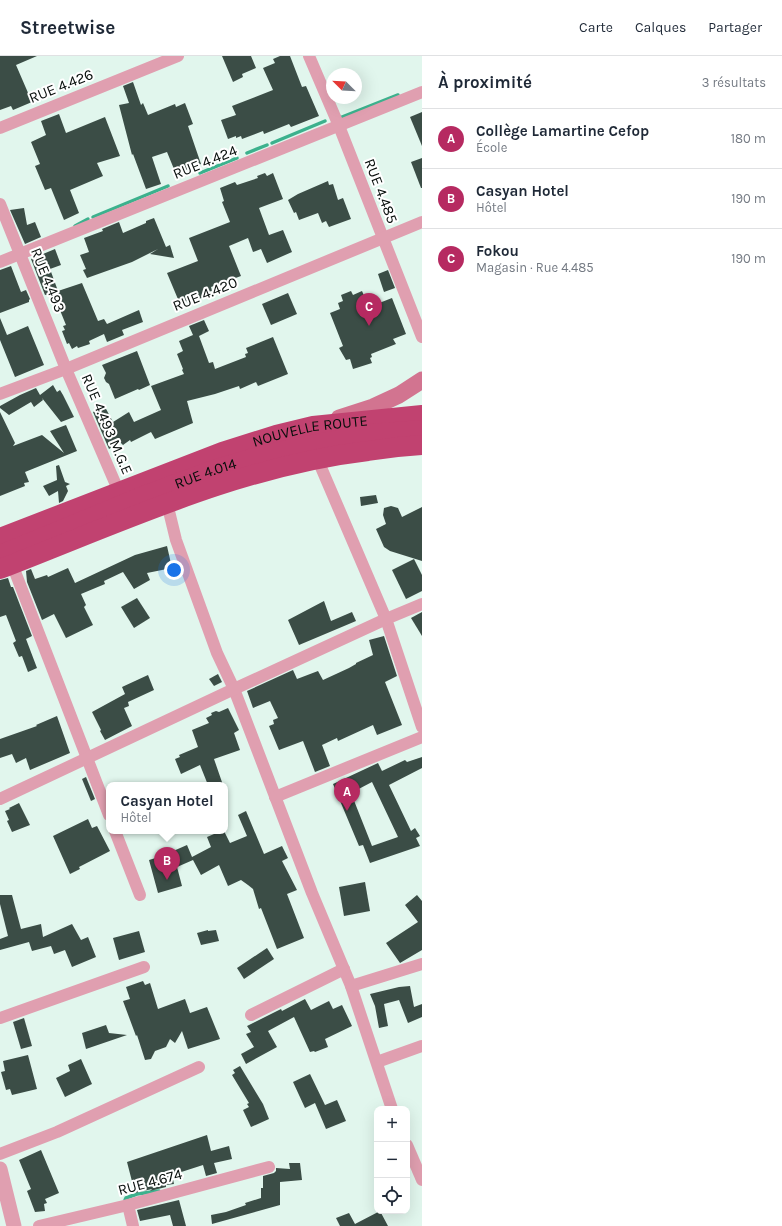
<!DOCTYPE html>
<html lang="fr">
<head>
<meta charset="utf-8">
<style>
	:root { --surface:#fff; --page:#f6f6f7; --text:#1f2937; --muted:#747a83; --line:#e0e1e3; --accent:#b62a61 }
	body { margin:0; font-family:Karla,sans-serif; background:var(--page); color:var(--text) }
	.controls { position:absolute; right:12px; bottom:12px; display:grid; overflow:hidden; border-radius:8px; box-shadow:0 4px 16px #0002 }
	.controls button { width:36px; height:36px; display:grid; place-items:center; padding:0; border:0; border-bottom:1px solid var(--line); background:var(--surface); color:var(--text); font:20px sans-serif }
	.compass { position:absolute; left:326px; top:12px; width:36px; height:36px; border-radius:50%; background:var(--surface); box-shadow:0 4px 16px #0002; rotate:294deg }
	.you { position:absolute; left:174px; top:514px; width:14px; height:14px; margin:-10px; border:3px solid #fff; border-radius:50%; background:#1a73e8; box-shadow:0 0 0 6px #1a73e833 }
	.badge { display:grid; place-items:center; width:26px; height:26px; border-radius:50%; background:var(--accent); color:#fff; font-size:13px; font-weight:700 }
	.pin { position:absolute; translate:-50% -33px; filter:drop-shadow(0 1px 2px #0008) }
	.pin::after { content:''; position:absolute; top:21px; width:14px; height:12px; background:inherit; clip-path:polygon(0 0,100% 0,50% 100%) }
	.popup { position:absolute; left:106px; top:726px; width:122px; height:52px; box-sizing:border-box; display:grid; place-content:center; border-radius:8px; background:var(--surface); filter:drop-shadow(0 1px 3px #0005); font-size:13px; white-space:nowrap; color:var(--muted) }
	.popup b { font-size:15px; color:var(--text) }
	.popup::after { content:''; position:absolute; left:50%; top:100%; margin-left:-8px; border:8px solid transparent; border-top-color:var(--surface) }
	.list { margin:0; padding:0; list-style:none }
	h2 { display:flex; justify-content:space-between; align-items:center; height:52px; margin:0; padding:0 16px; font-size:17px }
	h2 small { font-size:13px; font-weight:400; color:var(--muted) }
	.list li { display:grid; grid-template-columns:26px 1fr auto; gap:12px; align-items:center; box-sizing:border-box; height:60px; padding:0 16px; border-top:1px solid var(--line) }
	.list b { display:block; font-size:15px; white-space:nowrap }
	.list p { margin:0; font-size:13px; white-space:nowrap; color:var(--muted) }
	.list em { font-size:13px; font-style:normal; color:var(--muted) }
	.icon { flex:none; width:22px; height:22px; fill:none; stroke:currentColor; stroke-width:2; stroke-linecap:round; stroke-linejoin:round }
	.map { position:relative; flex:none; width:422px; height:1170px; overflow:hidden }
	header { display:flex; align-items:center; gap:24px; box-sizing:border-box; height:56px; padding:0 20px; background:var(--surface); border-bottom:1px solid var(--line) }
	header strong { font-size:19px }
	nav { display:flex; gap:22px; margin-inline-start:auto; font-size:14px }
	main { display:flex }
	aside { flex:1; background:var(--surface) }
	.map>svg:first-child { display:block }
</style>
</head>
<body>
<header>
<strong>Streetwise</strong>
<nav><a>Carte</a><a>Calques</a><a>Partager</a></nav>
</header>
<main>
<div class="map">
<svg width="422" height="1170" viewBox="0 0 422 1170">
	<rect width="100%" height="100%" fill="#e1f6ed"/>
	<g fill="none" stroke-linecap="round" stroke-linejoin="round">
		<g stroke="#3cb18d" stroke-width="3.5">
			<polyline points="339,60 340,62 398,39"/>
			<polyline points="272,87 325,65"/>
			<polyline points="247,97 267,89"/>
			<polyline points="200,117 237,102"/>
			<polyline points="93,161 168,130"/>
			<polyline points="75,170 88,163"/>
			<polyline points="125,1144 126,1142 137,1138 159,1135"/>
		</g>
	</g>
	<g fill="#3b4d46" fill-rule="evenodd">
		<polygon points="0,0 37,0 16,9 32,46 13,54 11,50 0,54"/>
		<polygon points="222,0 251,0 256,12 242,18 243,21 233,26"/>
		<polygon points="280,0 290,0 302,31 306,30 319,60 291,71 289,68 264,78 263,75 242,83 241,80 236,82 236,80 228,83 221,64 236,59 232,50 273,34 263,12 275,7 273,3"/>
		<polygon points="133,26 141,49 143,47 148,59 175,48 176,51 185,47 193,68 188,70 201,108 176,118 167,96 152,101 161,128 146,133 133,98 132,99 119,49 129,47 123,30"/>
		<polygon points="422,56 422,90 410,61"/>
		<polygon points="59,58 66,77 105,61 120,100 97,107 103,120 70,134 79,157 64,164 51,132 45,134 35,110 40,108 31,86 46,79 41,65"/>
		<polygon points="422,102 422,132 421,132 411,106"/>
		<polygon points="265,117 267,120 273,117 283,143 259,152 269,179 283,174 292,196 267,207 261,193 253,196 248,182 229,190 241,220 211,231 212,235 206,237 207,240 188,247 187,245 180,248 167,217 198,205 189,182 230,166 222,146 224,145 220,132 235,126 237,129 258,122 257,120"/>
		<polygon points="328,125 329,129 333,128 338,144 343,142 351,163 329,171 326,165 322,167 318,157 299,164 296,156 294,157 288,144 298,138"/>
		<polygon points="24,152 27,169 35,166 41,181 25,188 10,154"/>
		<polygon points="154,162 166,191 170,189 174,202 150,198 158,193 132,206 87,222 83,214 86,213 80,199 89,196 84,182 103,175 102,173 119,166 123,177 146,167 146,165"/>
		<polygon points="55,193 61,209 50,213 58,235 82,227 98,265 104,263 107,268 139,254 143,266 122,274 124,279 107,286 104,278 89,285 90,288 78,292 77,290 72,293 69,287 67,288 62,275 65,274 63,270 66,269 53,237 45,239 31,203"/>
		<polygon points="11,210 21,236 26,234 30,243 29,244 29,246 0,257 0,214"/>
		<polygon points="388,214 395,232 384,236 378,218"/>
		<polygon points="351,235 353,239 362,235 369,251 392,242 406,278 393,283 396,288 371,298 372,301 370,302 372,307 353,313 350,303 346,304 339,292 343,290 330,257 340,253 338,247 343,245 341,239"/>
		<polygon points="288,237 297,258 271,269 262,248"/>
		<polygon points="0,262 7,279 28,270 44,309 15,321 0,284"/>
		<polygon points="204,264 209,275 199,280 209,307 213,306 215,313 246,301 245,298 248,297 246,292 273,281 288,318 258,330 256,326 240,333 239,330 215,338 187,345 193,367 155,383 151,376 131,386 130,384 123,389 120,386 109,393 93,356 105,351 113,366 129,356 134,366 161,354 151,330 184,318 182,314 183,313 177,298 183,295 179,285 193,279 189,270"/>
		<polygon points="137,295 150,329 139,334 138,333 115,343 109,328 106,326 104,322 106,317 102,309"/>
		<polygon points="53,329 57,336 60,334 63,339 74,361 61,366 42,342 43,344 34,351 31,346 9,359 0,352 0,350 20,339 36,332 40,339"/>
		<polygon points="0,356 15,387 13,390 42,379 64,397 50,375 66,369 77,395 25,416 29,426 24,427 25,430 0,440"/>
		<polygon points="59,409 65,426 70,428 66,430 68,435 63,445 59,447 58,435 49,440 43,430 57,424 56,410"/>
		<polygon points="376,439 378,447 361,450 360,441"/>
		<polygon points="391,450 398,452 402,461 422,451 422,505 390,495 384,491 376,473 386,468 383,459 384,452"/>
		<polygon points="167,490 172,512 147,517 150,524 134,533 123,516 104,525 105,528 81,538 86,549 84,551 93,569 66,582 54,558 42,564 27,526 26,515 31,513 35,523 47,519 48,521 68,512 75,527 135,499"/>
		<polygon points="414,503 422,519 422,535 406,543 392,514"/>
		<polygon points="8,522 11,531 13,531 32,580 26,583 37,612 28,616 22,600 19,601 13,587 16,585 6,559 0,561 0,524"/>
		<polygon points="137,542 150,562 134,572 121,551"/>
		<polygon points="324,545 331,565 352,556 356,565 299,589 288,564"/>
		<polygon points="422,556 422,580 411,562"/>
		<polygon points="384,580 397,620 385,626 402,669 377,679 373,669 338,685 337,682 322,689 330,710 315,716 303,685 279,694 269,670 274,668 273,664 278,662 270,645 253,652 247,635 293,614 297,623 318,615 323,624 349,612 356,608 356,607 373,599 369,584"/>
		<polygon points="218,618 222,626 214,630 209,623"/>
		<polygon points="148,619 154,634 128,646 129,650 124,652 132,670 105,684 100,675 101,674 92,656 125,638 122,631"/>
		<polygon points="228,652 239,674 234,677 240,694 214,703 223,729 208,729 200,709 181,718 175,703 180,701 179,699 198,691 192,674 209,667 206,662 212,659 211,657 216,655 219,656"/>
		<polygon points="57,660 70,697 30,714 26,702 16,707 12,698 0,702 0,683 37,670 36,669"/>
		<path d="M422,701V712L389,729L411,775L415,772L420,780L416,782L420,790L370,807L363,789L359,790L333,728L378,707L382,715L405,704L407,706ZM372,726L398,781L372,790L351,737Z"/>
		<polygon points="86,721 95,743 91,745 82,723"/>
		<polygon points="19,747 30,769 12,776 7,765 9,764 5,755 10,753 9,752"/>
		<polygon points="246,755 264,798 282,790 288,802 282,805 297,834 287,838 304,882 277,893 261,852 259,853 253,833 248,829 241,824 228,830 219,809 201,819 193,804 177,811 182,830 158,837 149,804 172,797 171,796 187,789 192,801 211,791 207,781 221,775 224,775 230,787 247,780 238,759"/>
		<polygon points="88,763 92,772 97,770 110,795 79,811 80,813 70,818 53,780"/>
		<polygon points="365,826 370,855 344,860 339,831"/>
		<polygon points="0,839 12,839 21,873 41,868 43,881 72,868 81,884 88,881 96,901 72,911 65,894 54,898 51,890 32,895 29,886 0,894 0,883 8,880 0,848"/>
		<polygon points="417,839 422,845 422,894 400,907 386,887 418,866 405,849"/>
		<polygon points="208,874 208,875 216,874 219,885 201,889 197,877"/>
		<polygon points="139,875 145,896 119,904 113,882"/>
		<polygon points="267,892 274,903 244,923 237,912"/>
		<polygon points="143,925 145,929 150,927 158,953 185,943 190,957 207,951 220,983 188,993 182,975 175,987 170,983 166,991 155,995 151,1003 145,1004 137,979 136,980 123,945 130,943 126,931"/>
		<polygon points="410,930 414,951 422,948 422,961 408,967 399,944 384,948 388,970 379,972 375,950 370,938 399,931"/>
		<polygon points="305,943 311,954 329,945 333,953 342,949 352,970 325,983 328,991 315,996 314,995 310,996 294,961 268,975 277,991 246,1008 241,998 254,991 246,978 251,976 247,970 281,953 282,955"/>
		<polygon points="24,962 32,990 21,993 13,966"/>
		<polygon points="106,969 109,977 127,979 86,993 82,977"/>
		<polygon points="28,999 37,1033 12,1039 10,1033 6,1034 1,1016 5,1015 3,1005"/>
		<polygon points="81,1003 92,1028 65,1041 56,1022 70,1015 68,1009"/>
		<polygon points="240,1010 263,1048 269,1063 251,1071 243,1054 249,1051 247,1048 249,1047 232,1019 235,1017 233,1014"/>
		<polygon points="310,1018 325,1049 337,1044 346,1065 326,1073 315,1047 305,1052 293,1026"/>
		<polygon points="207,1079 211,1095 229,1090 232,1103 214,1107 217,1117 206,1120 203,1109 172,1119 174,1128 166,1129 166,1131 150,1135 152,1133 135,1137 127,1106"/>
		<polygon points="41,1094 59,1137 45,1143 47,1147 44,1148 45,1155 35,1156 27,1135 31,1133 19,1104"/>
		<polygon points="289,1107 300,1107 302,1124 280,1126 280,1149 212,1168 211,1159 226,1156 246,1149 245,1147 261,1142 261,1132 263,1132 263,1120 274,1117 276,1115 276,1112 290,1113"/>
		<polygon points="179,1144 186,1170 173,1170 170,1159 140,1165 137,1154"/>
		<polygon points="380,1155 388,1170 340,1170 336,1162 349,1157 355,1168"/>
	</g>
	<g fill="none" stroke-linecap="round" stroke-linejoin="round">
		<g stroke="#e09fb0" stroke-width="12">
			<polyline points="309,0 339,70 422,281"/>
			<polyline points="0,72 178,0"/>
			<polyline points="0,148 66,313 119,436"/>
			<polyline points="0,206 422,36"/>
			<polyline points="0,338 66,313 422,166"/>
			<polyline points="317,402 386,563 422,671"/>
			<polyline points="167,447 176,484 217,597 234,633 312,837 351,930 392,1053"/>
			<polyline points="12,508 109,759"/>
			<polyline points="275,741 422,681"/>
			<polyline points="0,743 234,633 386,563 422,548"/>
			<polyline points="115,775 140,839"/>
			<polyline points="351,930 422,908"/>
			<polyline points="251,959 344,913"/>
			<polyline points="0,962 144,911"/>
			<polyline points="377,1006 422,990"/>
			<polyline points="407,1089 422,1124"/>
			<polyline points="0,1098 57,1076 199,1011"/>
			<polyline points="128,1149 133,1170"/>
			<polyline points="39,1170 128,1149 269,1111"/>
		</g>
		<polyline stroke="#e09fb0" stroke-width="15" points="0,1113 14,1170"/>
		<polyline stroke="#d27490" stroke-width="17" points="339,362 373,351 399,339 422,324"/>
		<g stroke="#c14270" stroke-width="20">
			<path id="s1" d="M0,482L222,396L276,379L313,370L422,359"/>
			<path id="s2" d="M0,499L146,439L216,413L250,403L295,392L369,378L422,374"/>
			<path d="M0,513C120,467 239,410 368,395C386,392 404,390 422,389"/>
		</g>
	</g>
	<g text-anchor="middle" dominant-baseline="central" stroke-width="4" stroke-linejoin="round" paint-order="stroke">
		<g font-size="15" fill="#070e0b" stroke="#fff">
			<text transform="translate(61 30) rotate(-22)">RUE 4.426</text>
			<text transform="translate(205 106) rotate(-22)">RUE 4.424</text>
			<text transform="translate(381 135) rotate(69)">RUE 4.485</text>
			<text transform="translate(48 224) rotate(68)">RUE 4.493</text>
			<text transform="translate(205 238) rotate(-22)">RUE 4.420</text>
			<text transform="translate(107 368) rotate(67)">RUE 4.493 M.G.E</text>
			<text stroke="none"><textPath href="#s1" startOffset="329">NOUVELLE ROUTE</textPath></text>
			<text stroke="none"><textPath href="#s2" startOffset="221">RUE 4.014</textPath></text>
			<text transform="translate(150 1126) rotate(-15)">RUE 4.674</text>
		</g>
	</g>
</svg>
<div class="controls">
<button>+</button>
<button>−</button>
<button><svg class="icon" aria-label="locate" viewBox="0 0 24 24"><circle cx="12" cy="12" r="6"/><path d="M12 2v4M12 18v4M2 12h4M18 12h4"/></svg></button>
</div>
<svg class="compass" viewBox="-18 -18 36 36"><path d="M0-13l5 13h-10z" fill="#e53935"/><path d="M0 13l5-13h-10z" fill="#747a83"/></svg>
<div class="you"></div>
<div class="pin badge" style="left:347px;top:755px">A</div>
<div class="pin badge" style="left:167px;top:824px">B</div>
<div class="popup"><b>Casyan Hotel</b>Hôtel</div>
<div class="pin badge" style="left:369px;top:270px">C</div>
</div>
<aside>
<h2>À proximité<small>3 résultats</small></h2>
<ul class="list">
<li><span class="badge">A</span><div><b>Collège Lamartine Cefop</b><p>École</p></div><em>180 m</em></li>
<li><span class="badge">B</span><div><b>Casyan Hotel</b><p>Hôtel</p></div><em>190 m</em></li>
<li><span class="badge">C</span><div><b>Fokou</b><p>Magasin · Rue 4.485</p></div><em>190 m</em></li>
</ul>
</aside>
</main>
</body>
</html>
